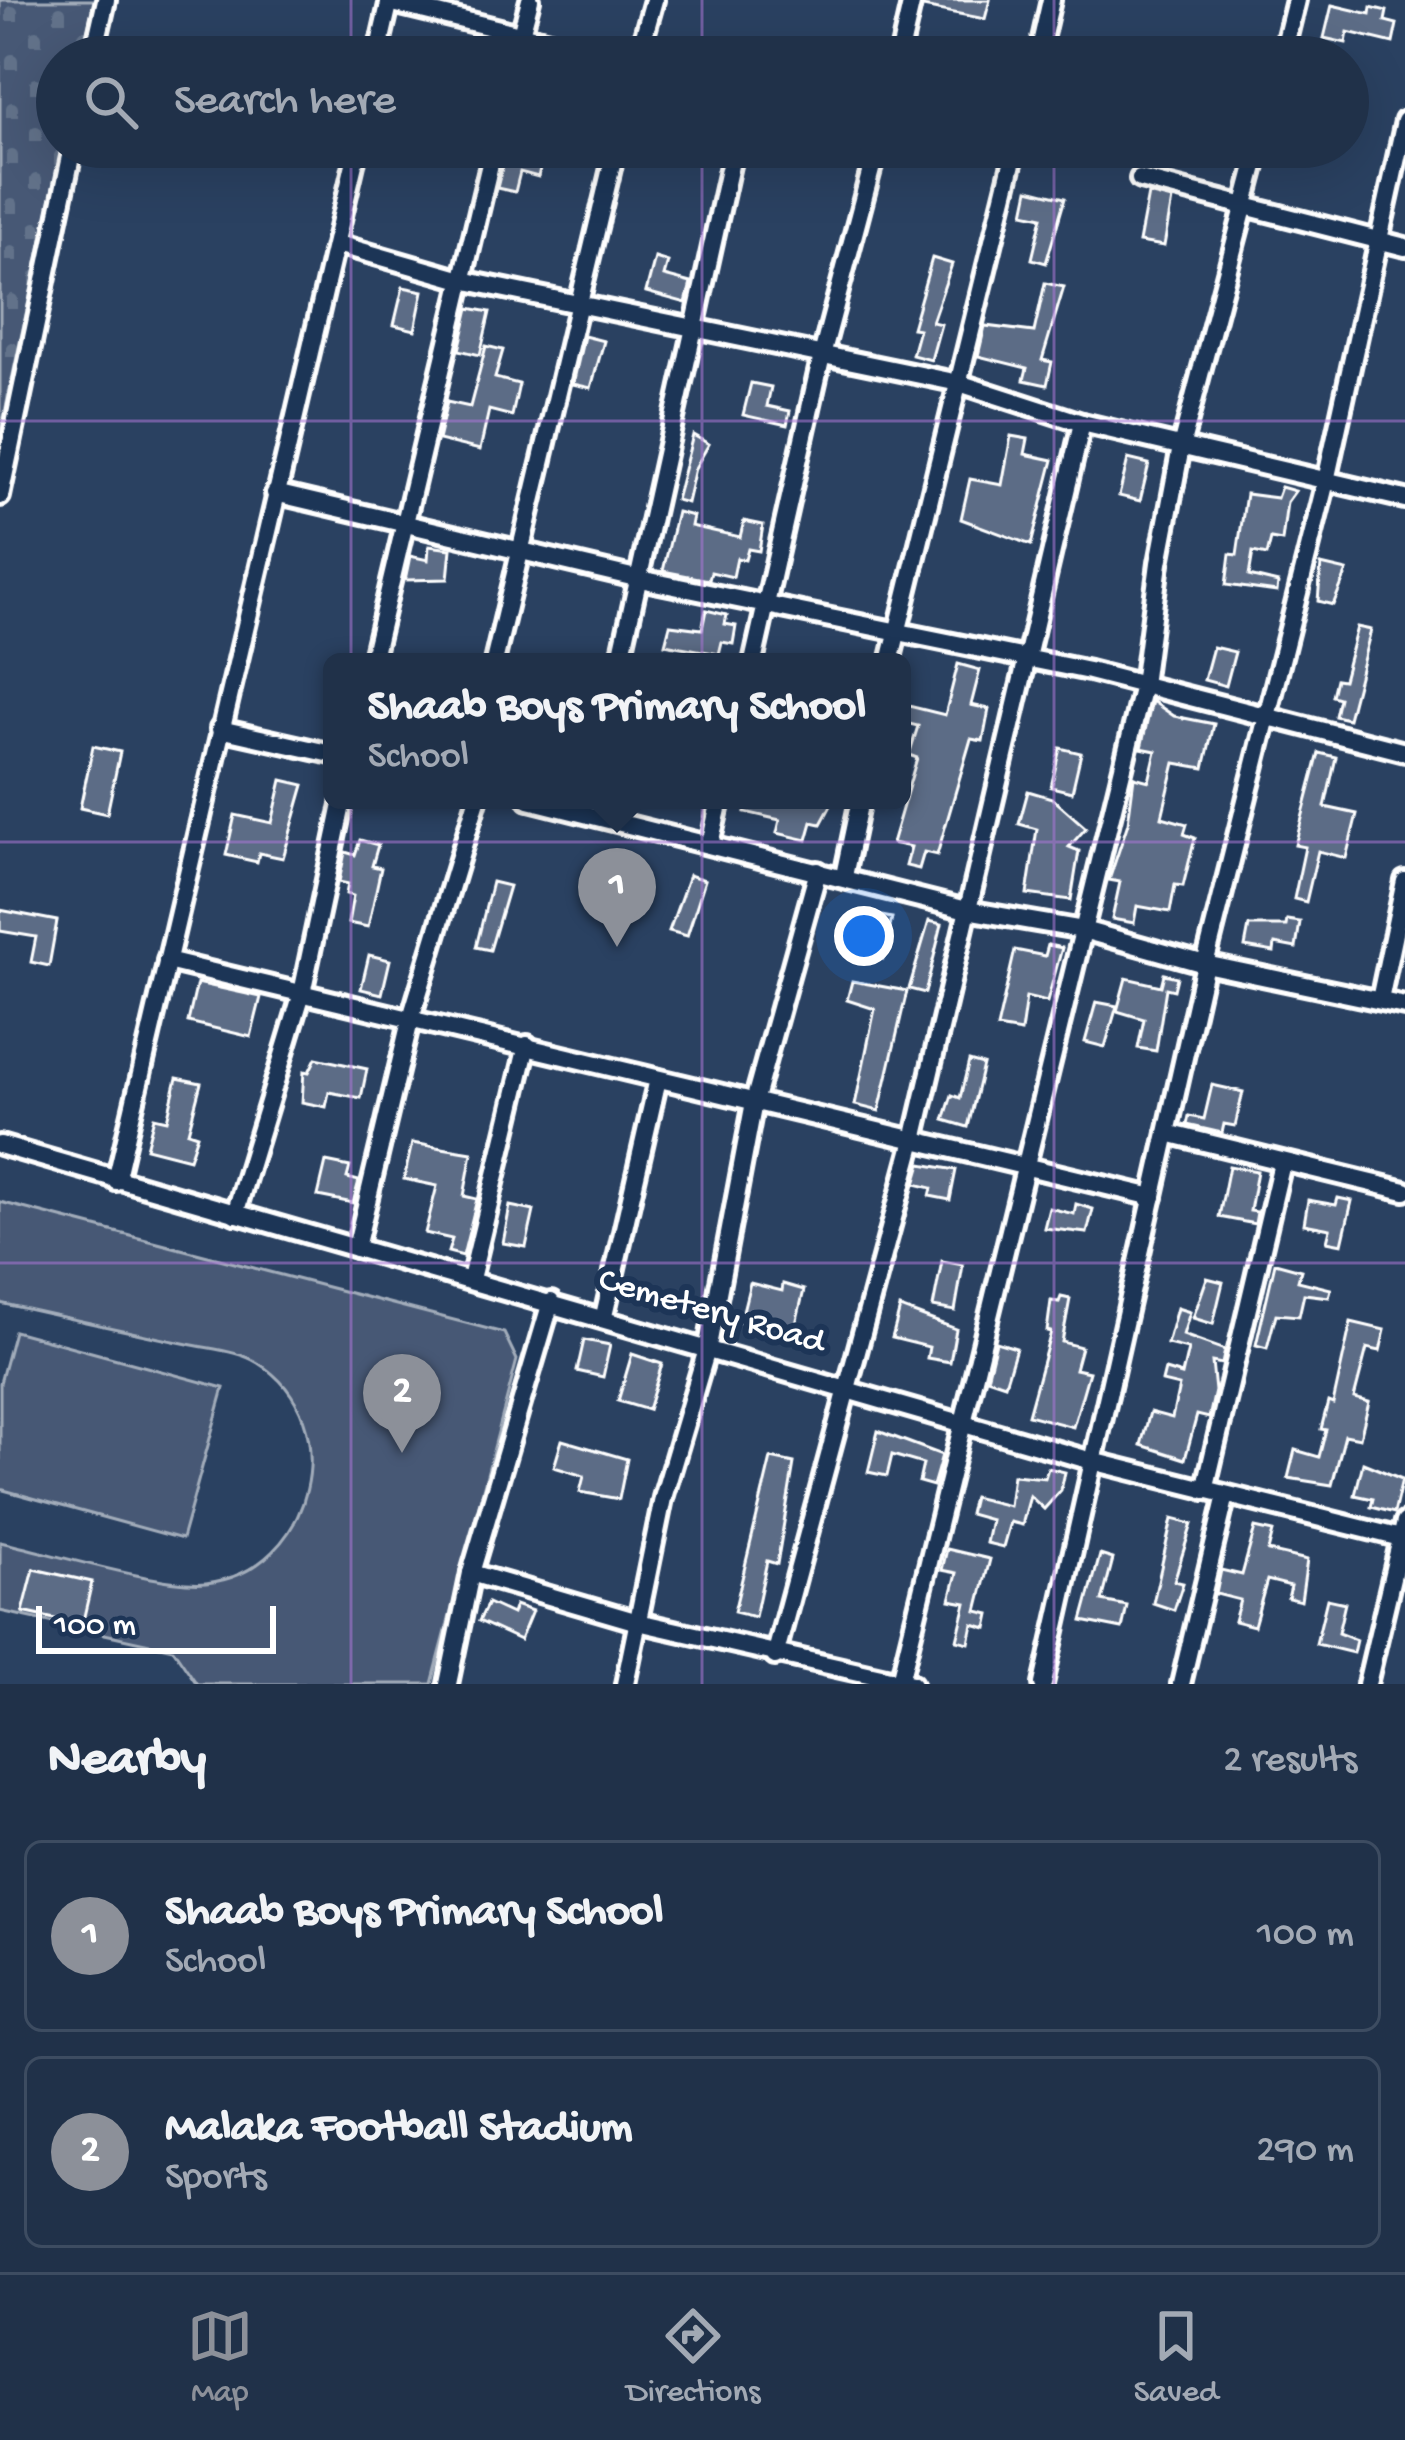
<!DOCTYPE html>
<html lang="en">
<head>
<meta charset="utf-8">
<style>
	:root { --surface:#203149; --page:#2d3d53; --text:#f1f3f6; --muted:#a2a9b4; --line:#3d4c61; --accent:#8c9099 }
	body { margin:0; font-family:"Gochi Hand",sans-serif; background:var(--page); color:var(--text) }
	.scale { position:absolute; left:36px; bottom:30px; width:240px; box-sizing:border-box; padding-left:12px; border:6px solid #fff; border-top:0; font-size:33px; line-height:42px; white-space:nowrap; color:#fff; -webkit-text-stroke:9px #1d3557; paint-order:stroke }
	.you { position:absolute; left:864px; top:936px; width:42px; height:42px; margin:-30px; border:9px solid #fff; border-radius:50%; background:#1a73e8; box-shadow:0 0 0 18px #1a73e833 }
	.badge { display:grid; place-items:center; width:78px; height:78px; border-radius:50%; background:var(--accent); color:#fff; font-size:39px; font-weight:700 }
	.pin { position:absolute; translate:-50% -99px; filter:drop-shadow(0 3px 6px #0008) }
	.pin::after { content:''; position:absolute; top:63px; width:42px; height:36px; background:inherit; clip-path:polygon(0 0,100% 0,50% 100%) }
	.popup { position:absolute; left:323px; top:653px; width:588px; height:156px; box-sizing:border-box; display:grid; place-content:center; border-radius:18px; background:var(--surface); filter:drop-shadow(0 3px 9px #0005); font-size:39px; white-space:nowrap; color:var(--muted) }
	.popup b { font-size:45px; color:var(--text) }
	.popup::after { content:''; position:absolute; left:50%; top:100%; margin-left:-24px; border:24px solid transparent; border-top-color:var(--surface) }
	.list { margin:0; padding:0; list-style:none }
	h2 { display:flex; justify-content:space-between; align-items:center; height:156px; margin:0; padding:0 48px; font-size:51px }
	h2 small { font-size:39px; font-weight:400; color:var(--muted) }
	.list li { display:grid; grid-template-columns:78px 1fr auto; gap:36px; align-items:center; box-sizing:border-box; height:192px; margin:0 24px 24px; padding:0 24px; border:3px solid var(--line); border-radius:18px }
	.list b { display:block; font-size:45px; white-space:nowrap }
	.list p { margin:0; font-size:39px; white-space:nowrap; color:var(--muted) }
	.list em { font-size:39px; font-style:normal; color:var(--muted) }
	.icon { flex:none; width:66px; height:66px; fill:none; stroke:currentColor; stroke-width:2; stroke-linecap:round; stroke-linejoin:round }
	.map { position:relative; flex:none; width:1405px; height:1684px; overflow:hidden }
	.search { position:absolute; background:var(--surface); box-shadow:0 12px 48px #0002; left:36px; right:36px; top:36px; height:132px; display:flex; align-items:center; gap:30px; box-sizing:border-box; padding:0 42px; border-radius:66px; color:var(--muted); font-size:45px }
	.sheet { height:588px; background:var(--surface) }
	nav { display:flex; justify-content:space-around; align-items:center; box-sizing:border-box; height:168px; border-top:3px solid var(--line); background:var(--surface); font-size:33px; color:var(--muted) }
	nav a { display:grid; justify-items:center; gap:6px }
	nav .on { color:var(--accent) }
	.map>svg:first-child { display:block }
</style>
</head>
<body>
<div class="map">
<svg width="1405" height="1684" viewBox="0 0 1405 1684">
	<defs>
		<pattern id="cemetery-stones" width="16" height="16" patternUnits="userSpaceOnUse" patternTransform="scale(3)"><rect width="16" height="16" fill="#465975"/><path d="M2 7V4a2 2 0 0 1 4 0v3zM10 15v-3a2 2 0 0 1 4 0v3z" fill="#62728a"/></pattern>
	</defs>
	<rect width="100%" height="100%" fill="#2a4161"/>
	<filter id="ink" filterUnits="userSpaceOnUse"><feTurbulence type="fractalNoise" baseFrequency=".00833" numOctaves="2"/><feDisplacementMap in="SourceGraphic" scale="24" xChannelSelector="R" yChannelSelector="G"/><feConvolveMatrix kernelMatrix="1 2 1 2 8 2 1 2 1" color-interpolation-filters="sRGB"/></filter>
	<g filter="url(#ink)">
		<g fill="#465975" stroke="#a2acba" stroke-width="3">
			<path d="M0,1202L504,1333L517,1360L432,1684H197L173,1649L0,1611V1542C47,1552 165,1588 206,1583C314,1571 349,1420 258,1363C239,1351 210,1349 188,1344C125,1331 63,1317 0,1303Z"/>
			<polygon points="14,1331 224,1388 182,1539 0,1489 0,1383"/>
		</g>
		<polygon fill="url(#cemetery-stones)" stroke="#a2acba" stroke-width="3" points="0,0 94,0 82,57 57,57 57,147 62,147 0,435"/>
		<g fill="#5b6c86" stroke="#fff" stroke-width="3">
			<polygon points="924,0 990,0 985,19 923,7"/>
			<polygon points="1332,5 1370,14 1371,7 1387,11 1385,21 1397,24 1393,43 1348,32 1346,43 1324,38"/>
			<polygon points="505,156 541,164 538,177 520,172 515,192 497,188"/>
			<polygon points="1029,189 1065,198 1046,263 1032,259 1042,217 1024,213"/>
			<polygon points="1148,194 1172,200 1164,246 1139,242"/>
			<polygon points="655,258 668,262 664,276 691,283 686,303 646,292"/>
			<polygon points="932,258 952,264 932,322 941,324 931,360 912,355 919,329 912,328"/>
			<polygon points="1045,283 1064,287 1042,360 1052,362 1047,385 1024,380 1027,368 978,356 985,326 1034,332"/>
			<polygon points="403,287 423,291 415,330 394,325"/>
			<polygon points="469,308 490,312 480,355 459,350"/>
			<polygon points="584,336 604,341 591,388 573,384"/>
			<polygon points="486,346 503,350 495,378 519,384 512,416 489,410 480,450 438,440 447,402 470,407"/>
			<polygon points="751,383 771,387 767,406 790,411 787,425 743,415"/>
			<polygon points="693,435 709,444 695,468 687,503 676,500"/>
			<polygon points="1011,436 1028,439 1025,454 1053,460 1031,545 961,519 970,479 1002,485"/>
			<polygon points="1128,459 1149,464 1140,501 1119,496"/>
			<polygon points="1281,487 1295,491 1287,502 1282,541 1271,539 1267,555 1253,552 1249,576 1278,583 1277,592 1226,585 1230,554 1237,555 1246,494 1277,498"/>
			<polygon points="677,512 693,516 691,526 740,537 744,521 763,525 759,551 748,549 745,560 737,558 733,577 711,572 709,580 663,571"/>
			<polygon points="429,546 451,549 448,579 405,580 410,556 428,560"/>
			<polygon points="1321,565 1347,571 1333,605 1318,601"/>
			<polygon points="706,610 727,615 725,624 736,626 733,644 722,642 719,654 665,644 670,625 702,629"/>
			<polygon points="1357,627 1371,630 1348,719 1335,716 1339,698 1332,696 1336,679 1343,680"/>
			<polygon points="1213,647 1235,652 1226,686 1204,680"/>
			<polygon points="958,664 980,670 971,705 989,709 983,741 971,739 937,855 924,852 919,869 906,866 911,847 892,843 917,758 909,755 918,726 905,723 909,706 945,715"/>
			<polygon points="1152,701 1174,716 1214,724 1204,768 1175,763 1162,817 1187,824 1184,834 1195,838 1183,886 1175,885 1170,912 1137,906 1134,923 1112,919 1120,882 1109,880 1128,823 1134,777 1149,781 1156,751 1141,748"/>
			<polygon points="93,746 120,752 107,814 80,808"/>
			<polygon points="1060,748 1081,753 1072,792 1051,787"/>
			<polygon points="1319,753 1336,757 1325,807 1357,814 1346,858 1318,851 1306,902 1294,899 1305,847 1295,845"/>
			<polygon points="282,780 304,785 283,858 259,853 257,862 226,855 235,815 272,823"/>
			<polygon points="1028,791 1052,798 1086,828 1069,847 1079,851 1071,900 1027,894 1037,829 1019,824"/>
			<polygon points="748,800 834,800 821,824 812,822 807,840 777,833 780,820 745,812"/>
			<polygon points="360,840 378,845 372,866 381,868 368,927 348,923 353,896 346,894 348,884 339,882 345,852 355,855"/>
			<polygon points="689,875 705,880 687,936 669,931"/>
			<polygon points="492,882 509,886 490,950 476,947"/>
			<polygon points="0,910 57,921 49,966 31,962 36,937 0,931"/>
			<polygon points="871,914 892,918 883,959 862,955"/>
			<polygon points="1287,920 1300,922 1296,948 1275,944 1274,952 1245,947 1249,926 1286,926"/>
			<polygon points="929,921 942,924 925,993 909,989"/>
			<polygon points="1048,945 1062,948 1047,1002 1026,997 1021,1032 997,1028 1015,950 1045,956"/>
			<polygon points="369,955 390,960 382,994 361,989"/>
			<polygon points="1164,974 1177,977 1174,990 1166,988 1156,1051 1138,1048 1144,1019 1117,1011 1126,978 1161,986"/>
			<polygon points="852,981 907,991 879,1111 855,1105 875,1009 847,1000"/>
			<polygon points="197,983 261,997 251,1037 188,1022"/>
			<polygon points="1096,1002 1117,1006 1105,1047 1085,1042"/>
			<polygon points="316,1058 367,1069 361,1098 329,1092 326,1107 302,1102 304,1071 309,1072"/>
			<polygon points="969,1061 983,1065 968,1127 944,1120 952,1095 960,1098"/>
			<polygon points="177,1078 201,1083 188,1132 197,1135 189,1159 146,1148 154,1117 167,1120"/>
			<polygon points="1212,1085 1243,1092 1235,1126 1224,1124 1222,1133 1187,1125 1189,1116 1204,1119"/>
			<polygon points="412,1143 472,1153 464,1196 477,1199 463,1256 448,1252 452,1239 425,1233 437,1186 404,1179"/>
			<polygon points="326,1162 350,1167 347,1178 359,1181 353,1203 318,1196"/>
			<polygon points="921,1164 956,1170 950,1200 930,1196 932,1188 915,1184"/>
			<polygon points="1229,1166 1257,1171 1250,1211 1257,1212 1255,1224 1219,1217"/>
			<polygon points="1338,1198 1352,1201 1342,1244 1327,1241 1330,1229 1304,1224 1308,1200 1336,1205"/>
			<polygon points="1076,1204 1093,1209 1087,1233 1044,1228 1049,1208 1074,1214"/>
			<polygon points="510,1206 534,1211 526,1247 503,1243"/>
			<polygon points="942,1261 963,1265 955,1311 933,1307"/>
			<polygon points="1275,1263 1301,1270 1298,1281 1331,1289 1329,1297 1304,1294 1299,1316 1276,1314 1267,1348 1256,1345"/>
			<polygon points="1207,1278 1223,1282 1213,1324 1193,1318"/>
			<polygon points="750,1283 782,1291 783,1284 804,1290 795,1328 761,1319 759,1328 740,1323"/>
			<polygon points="1061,1297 1070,1299 1062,1342 1081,1347 1075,1369 1089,1372 1073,1427 1028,1415 1051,1332 1047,1331 1051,1301 1059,1302"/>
			<polygon points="900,1308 956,1329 950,1362 927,1358 929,1347 892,1338"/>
			<polygon points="1177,1308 1190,1312 1183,1335 1225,1350 1222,1364 1212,1362 1215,1391 1209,1418 1197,1415 1185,1459 1141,1445 1150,1412 1172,1418 1179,1386 1162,1382 1165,1370 1182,1375 1188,1349 1167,1344"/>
			<polygon points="1351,1322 1385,1330 1380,1351 1367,1348 1354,1398 1369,1402 1360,1438 1345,1435 1332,1485 1288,1478 1295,1450 1319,1457 1326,1430 1321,1429 1328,1402 1333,1404"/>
			<polygon points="584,1340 610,1345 603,1377 577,1371"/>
			<polygon points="996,1342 1016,1348 1005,1384 987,1378"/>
			<polygon points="632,1354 662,1364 648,1410 618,1401"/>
			<polygon points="878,1431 942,1455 933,1486 919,1482 923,1464 892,1455 887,1476 868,1472"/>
			<polygon points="562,1440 627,1459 619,1499 580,1492 584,1476 554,1467"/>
			<polygon points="771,1458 794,1463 777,1564 767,1561 755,1617 734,1612"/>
			<polygon points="1363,1463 1402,1479 1394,1513 1371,1507 1373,1499 1355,1495"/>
			<polygon points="1048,1468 1065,1472 1061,1490 1044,1509 1030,1496 1022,1525 1010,1522 1003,1547 986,1543 991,1520 969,1514 973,1497 1009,1506 1013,1475 1045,1478"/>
			<polygon points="1172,1519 1192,1524 1174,1581 1183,1583 1174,1610 1153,1603"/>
			<polygon points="1255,1528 1273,1532 1268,1551 1307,1560 1301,1601 1288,1598 1291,1586 1267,1580 1254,1626 1234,1621 1240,1600 1216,1594 1221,1570 1242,1575"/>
			<polygon points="947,1549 990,1559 977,1611 990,1614 987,1628 973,1624 969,1643 957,1640 966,1603 950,1600 957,1573 942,1570"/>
			<polygon points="1100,1555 1113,1559 1102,1601 1127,1606 1122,1629 1082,1621"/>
			<polygon points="34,1569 92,1582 82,1625 23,1612"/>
			<polygon points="1327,1599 1345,1603 1338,1633 1356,1640 1353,1653 1316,1644"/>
			<polygon points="488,1603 512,1614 515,1605 532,1611 520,1640 479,1621"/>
		</g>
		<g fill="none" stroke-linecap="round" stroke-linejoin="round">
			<g stroke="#fff" stroke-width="26">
				<g id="street">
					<polyline points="389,2 614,57"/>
					<polyline points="93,57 106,0"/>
					<polyline points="377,57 390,0"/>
					<polyline points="515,57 530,0"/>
					<polyline points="638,57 654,0"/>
					<polyline points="899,57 912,0"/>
					<polyline points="1038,57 1051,0"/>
					<polyline points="1282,57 1296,0"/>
					<polyline points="987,147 1015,153"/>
					<polyline points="1140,179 1405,247"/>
					<polyline points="337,244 462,280 959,383 1082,423 1405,499"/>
					<polyline points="275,493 640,579 1089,671 1405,752"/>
					<polyline points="0,496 73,147"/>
					<polyline points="372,662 494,147"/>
					<polyline points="494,662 616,147"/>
					<polyline points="620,662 734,147"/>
					<polyline points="753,662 822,355 877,147"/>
					<polyline points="890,662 1016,147"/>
					<polyline points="220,729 332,754"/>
					<polyline points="529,800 967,910 1083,930 1205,964 1405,1006"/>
					<polyline points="710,844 720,800"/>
					<polyline points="844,876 860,800"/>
					<polyline points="167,961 1153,1197"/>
					<polyline points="1380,1000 1405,881"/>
					<polyline points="1167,1133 1405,1191"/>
					<polyline points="0,1145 1092,1461 1405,1539"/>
					<polyline points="116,1181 358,147"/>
					<polyline points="235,1214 302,993 343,800"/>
					<polyline points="356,1248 410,1021 477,800"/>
					<polyline points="471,1279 527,1045"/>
					<polyline points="604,1316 658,1079"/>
					<polyline points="1205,1490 1282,1163"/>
					<polyline points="471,1573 638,1622 912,1684"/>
					<polyline points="775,1656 914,1140 1082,423"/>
					<polyline points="900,1681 1143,685 1159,563 1181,447 1260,147"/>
					<polyline points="448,1684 471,1573 551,1302"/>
					<polyline points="625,1684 663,1498 708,1346 754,1102 818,871"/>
					<polyline points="1043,1684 1205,964 1326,481 1405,121"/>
					<polyline points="1181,1684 1226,1495"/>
					<polyline points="1367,1684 1405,1522"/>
				</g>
			</g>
			<use href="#street" stroke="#1d3557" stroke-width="16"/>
		</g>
	</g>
	<path fill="none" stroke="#a976d5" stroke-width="3" stroke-opacity="0.55" d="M351,0V57M702,0V57M1054,0V57M351,147V1684M702,147V1684M1054,147V1684M0,421H1405M0,842H1405M0,1263H1405"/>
	<g text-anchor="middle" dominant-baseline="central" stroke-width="12" stroke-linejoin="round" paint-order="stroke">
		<g font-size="36" fill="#fff" stroke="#1d3557">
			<text transform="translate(711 1313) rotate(16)">Cemetery Road</text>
		</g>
	</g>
</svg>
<div class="scale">100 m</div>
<div class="you"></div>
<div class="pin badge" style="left:617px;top:947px">1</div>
<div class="popup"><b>Shaab Boys Primary School</b>School</div>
<div class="pin badge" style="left:402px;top:1453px">2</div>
<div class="search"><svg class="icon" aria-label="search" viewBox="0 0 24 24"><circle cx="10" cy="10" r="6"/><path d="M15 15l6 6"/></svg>Search here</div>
</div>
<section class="sheet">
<h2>Nearby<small>2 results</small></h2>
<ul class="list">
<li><span class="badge">1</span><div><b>Shaab Boys Primary School</b><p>School</p></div><em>100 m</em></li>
<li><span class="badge">2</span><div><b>Malaka Football Stadium</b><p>Sports</p></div><em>290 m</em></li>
</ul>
</section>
<nav>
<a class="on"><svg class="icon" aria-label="map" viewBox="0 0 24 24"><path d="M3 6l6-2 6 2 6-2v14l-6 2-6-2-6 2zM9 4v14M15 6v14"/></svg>Map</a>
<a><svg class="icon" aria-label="directions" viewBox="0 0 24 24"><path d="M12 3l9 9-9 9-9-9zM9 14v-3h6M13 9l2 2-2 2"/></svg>Directions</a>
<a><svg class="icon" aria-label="saved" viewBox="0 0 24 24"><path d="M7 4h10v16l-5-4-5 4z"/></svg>Saved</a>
</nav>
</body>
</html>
